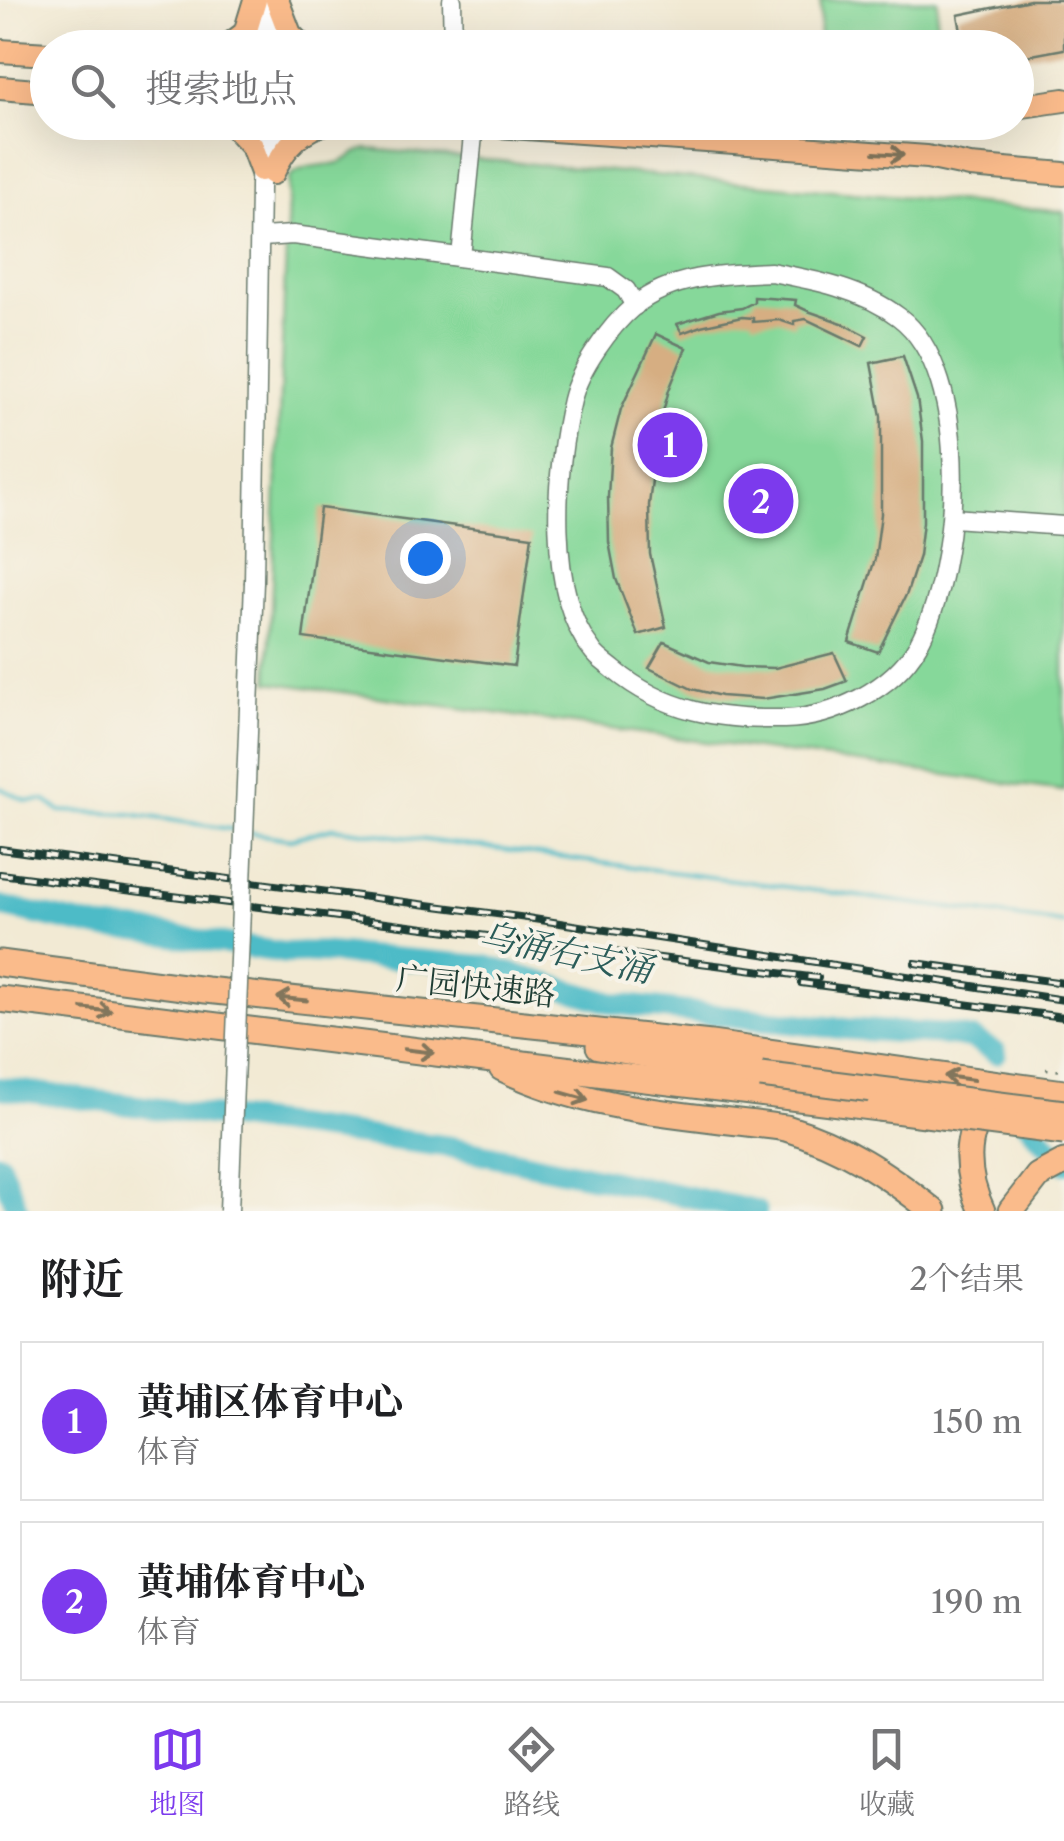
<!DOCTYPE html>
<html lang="zh">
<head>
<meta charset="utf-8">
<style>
	:root { --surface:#fff; --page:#f2f2f2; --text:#202124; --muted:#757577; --line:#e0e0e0; --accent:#7c3aed }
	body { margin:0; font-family:"Libre Caslon Text","Noto Serif SC",serif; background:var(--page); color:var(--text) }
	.you { position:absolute; left:425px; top:558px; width:35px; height:35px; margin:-25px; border:8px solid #fff; border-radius:50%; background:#1a73e8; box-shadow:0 0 0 15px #1a73e833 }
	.badge { display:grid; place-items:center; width:65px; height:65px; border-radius:50%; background:var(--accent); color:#fff; font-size:32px; font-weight:700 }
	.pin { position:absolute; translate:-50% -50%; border:5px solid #fff; box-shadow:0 2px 10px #0006 }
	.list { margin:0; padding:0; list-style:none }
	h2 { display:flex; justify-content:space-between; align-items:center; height:130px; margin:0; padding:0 40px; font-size:42px }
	h2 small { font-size:32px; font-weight:400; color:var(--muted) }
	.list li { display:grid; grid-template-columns:65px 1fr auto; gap:30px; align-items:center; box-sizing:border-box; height:160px; margin:0 20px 20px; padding:0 20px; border:2px solid var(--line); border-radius:0px }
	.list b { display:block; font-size:38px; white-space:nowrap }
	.list p { margin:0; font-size:32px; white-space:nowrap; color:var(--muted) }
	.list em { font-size:32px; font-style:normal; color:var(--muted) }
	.icon { flex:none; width:55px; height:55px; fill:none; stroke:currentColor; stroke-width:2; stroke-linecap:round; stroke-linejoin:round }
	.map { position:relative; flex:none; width:1064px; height:1211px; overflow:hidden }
	.search { position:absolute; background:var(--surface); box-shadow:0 10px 40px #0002; left:30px; right:30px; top:30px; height:110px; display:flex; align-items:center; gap:25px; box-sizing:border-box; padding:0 35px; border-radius:55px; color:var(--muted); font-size:38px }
	.sheet { height:490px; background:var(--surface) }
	nav { display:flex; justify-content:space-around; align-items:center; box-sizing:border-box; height:140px; border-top:2px solid var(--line); background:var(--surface); font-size:28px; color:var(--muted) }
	nav a { display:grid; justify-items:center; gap:5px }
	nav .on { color:var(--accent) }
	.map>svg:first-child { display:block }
</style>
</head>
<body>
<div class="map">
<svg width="1064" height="1211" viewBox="0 0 1064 1211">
	<rect width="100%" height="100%" fill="#f7f3e8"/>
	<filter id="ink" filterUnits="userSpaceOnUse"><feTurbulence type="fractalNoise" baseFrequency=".01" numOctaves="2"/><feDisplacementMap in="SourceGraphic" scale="20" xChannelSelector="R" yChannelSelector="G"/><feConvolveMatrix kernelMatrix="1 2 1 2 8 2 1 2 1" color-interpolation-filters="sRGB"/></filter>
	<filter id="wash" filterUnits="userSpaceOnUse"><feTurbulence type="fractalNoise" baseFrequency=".0048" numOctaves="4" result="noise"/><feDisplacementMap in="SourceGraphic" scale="40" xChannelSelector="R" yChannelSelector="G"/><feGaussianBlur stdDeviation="2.25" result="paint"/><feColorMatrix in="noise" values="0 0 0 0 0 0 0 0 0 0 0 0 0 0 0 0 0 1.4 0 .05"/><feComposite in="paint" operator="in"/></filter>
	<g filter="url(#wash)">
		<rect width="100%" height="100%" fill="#f2ead4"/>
		<g fill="#86d89a" stroke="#528a67" stroke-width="2.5">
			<polygon points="821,0 938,0 935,47 819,47"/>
			<path d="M368,149L1064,212V791L268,682L289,178C300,164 321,167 337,163C349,160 354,151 368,149Z"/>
		</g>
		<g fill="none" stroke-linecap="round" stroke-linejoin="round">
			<g stroke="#4dbbc7" stroke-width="4">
				<polyline points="0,788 27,801 44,800 60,811 130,814 237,830"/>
				<polyline points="251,833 290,839 333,828 1064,923"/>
			</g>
			<g stroke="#4dbbc7" stroke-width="22">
				<polyline points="0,906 105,929 135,930 285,953 318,952 486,966 616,1004 847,1029 951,1035 973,1039 996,1053"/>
				<polyline points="0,1088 451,1147 756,1211"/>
				<polyline points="1026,1121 1064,1163"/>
				<polyline points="0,1164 18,1211"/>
			</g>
		</g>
		<g id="blocks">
			<g fill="#d6ae82">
				<polygon points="1030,0 1064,0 1064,49 1016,58 1016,48 964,48 958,15"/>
				<polygon points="754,297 796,300 795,305 808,311 842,323 867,336 862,346 806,319 794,321 794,325 779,320 753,322 753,318 742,317 701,326 682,333 677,324 719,311 742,308 754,302"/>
				<polygon points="656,334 686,348 669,390 658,430 649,505 650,554 666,627 638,635 616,579 609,542 608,496 611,448 621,409"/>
				<polygon points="903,356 917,398 923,441 923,522 919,556 907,593 878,652 849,642 875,559 881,514 881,416 871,363"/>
				<polygon points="320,508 532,536 514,666 303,638"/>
				<polygon points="664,642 709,662 742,667 775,668 834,653 847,681 825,689 763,699 721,696 692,689 649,668"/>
			</g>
		</g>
	</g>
	<g filter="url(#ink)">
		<use href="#blocks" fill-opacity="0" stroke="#697a6c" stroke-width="2.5"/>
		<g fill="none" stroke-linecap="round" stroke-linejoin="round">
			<g stroke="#697a6c" stroke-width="21">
				<g id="minor">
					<polyline points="258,0 260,48"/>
					<polyline points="452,0 453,48"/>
					<polyline points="275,8 277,48"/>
					<polyline points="273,168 275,122"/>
					<polyline points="262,237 293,235 608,277 626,290 635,306"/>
					<polyline points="461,257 474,125"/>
					<path d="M771,272C814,280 862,289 899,317C975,374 960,570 918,645C893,689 834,718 784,719C720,720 665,712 614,670C607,664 597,658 592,650C546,593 555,468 572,400C579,370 610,326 634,306C673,275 724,274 771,272Z"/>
					<polyline points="953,518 1064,526"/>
					<polyline points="254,582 261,122"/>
				</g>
			</g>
			<g stroke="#697a6c" stroke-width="26">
				<g id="major">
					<polyline points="277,0 290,34 304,48"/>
					<polyline points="225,48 245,33 255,0"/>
					<polyline points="0,51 48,54"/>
					<polyline points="0,88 48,92"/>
					<polyline points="1016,107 1064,100"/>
					<polyline points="230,122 252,146 261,170"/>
					<polyline points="443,122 927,157 970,166 1064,174"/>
					<path d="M273,173C284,147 301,128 330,122"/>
				</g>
			</g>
			<g stroke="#697a6c" stroke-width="29">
				<g id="highway">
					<polyline points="0,963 206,990 711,1044 1064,1093"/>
					<polyline points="0,999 879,1108"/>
					<polyline points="599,1046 761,1075"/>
					<path d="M502,1068C596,1113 686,1114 786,1128C843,1145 887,1174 933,1211"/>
					<path d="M982,1211C966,1178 961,1135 988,1107"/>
					<polyline points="1011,1211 1038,1176 1064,1162"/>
				</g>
			</g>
			<polyline stroke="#697a6c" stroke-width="2.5" stroke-dasharray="2.5 8" stroke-linecap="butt" points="1046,1069 1064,1071"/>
			<use href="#minor" stroke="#fff" stroke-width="18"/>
			<use href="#major" stroke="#fabb8b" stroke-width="22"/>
			<use href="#highway" stroke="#fabb8b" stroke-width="25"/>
			<g stroke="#1f3d34" stroke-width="8">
				<g id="rail">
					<polyline points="0,849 527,918 1064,1000"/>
					<polyline points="0,874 818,978"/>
					<polyline points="915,963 1064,983"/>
					<polyline points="801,983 1064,1017"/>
				</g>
			</g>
			<use href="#rail" stroke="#f7f3e8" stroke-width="4" stroke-dasharray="11" stroke-linecap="butt"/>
			<g stroke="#697a6c" stroke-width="21" stroke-linecap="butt">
				<polyline id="minor-bridge" points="229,1211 254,582"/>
			</g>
			<g stroke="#697a6c" stroke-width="29" stroke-linecap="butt">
				<g id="highway-bridge">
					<polyline points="761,1075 1064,1113"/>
					<polyline points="879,1108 1064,1132"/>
				</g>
			</g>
			<use href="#minor-bridge" stroke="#fff" stroke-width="18"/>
			<use href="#highway-bridge" stroke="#fabb8b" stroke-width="25"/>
		</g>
		<defs><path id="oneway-shaft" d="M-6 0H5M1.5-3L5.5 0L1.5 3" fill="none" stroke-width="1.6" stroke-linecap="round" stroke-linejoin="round" transform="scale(2.5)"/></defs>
		<g stroke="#82765b">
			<use href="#oneway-shaft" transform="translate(889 154) rotate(4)"/>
			<use href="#oneway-shaft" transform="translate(292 999) rotate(-174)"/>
			<use href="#oneway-shaft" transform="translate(97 1010) rotate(7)"/>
			<use href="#oneway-shaft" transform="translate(419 1051) rotate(7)"/>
			<use href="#oneway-shaft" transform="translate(959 1078) rotate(-172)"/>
			<use href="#oneway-shaft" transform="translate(574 1096) rotate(16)"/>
		</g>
	</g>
	<g text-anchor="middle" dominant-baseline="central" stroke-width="8" stroke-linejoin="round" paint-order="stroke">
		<g font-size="32" fill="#1f3d34" stroke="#f7f3e8">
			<text transform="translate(476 986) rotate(6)">广园快速路</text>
		</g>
		<g font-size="35" font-style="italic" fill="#2a5c59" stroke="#f7f3e8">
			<text transform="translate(566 952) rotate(12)">乌涌右支涌</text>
		</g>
	</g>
</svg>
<div class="you"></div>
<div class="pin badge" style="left:670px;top:445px">1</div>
<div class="pin badge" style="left:761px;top:501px">2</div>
<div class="search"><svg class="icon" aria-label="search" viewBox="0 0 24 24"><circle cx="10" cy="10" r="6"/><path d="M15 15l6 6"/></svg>搜索地点</div>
</div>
<section class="sheet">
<h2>附近<small>2个结果</small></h2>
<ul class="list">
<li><span class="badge">1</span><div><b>黄埔区体育中心</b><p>体育</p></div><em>150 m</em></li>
<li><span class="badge">2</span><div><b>黄埔体育中心</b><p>体育</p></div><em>190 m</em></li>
</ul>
</section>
<nav>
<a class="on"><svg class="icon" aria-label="map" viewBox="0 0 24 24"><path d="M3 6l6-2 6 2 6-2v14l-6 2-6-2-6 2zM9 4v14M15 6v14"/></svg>地图</a>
<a><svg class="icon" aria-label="directions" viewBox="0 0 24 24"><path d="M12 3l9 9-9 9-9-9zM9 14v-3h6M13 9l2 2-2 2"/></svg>路线</a>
<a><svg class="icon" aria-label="saved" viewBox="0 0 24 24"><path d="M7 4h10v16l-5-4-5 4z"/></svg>收藏</a>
</nav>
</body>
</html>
